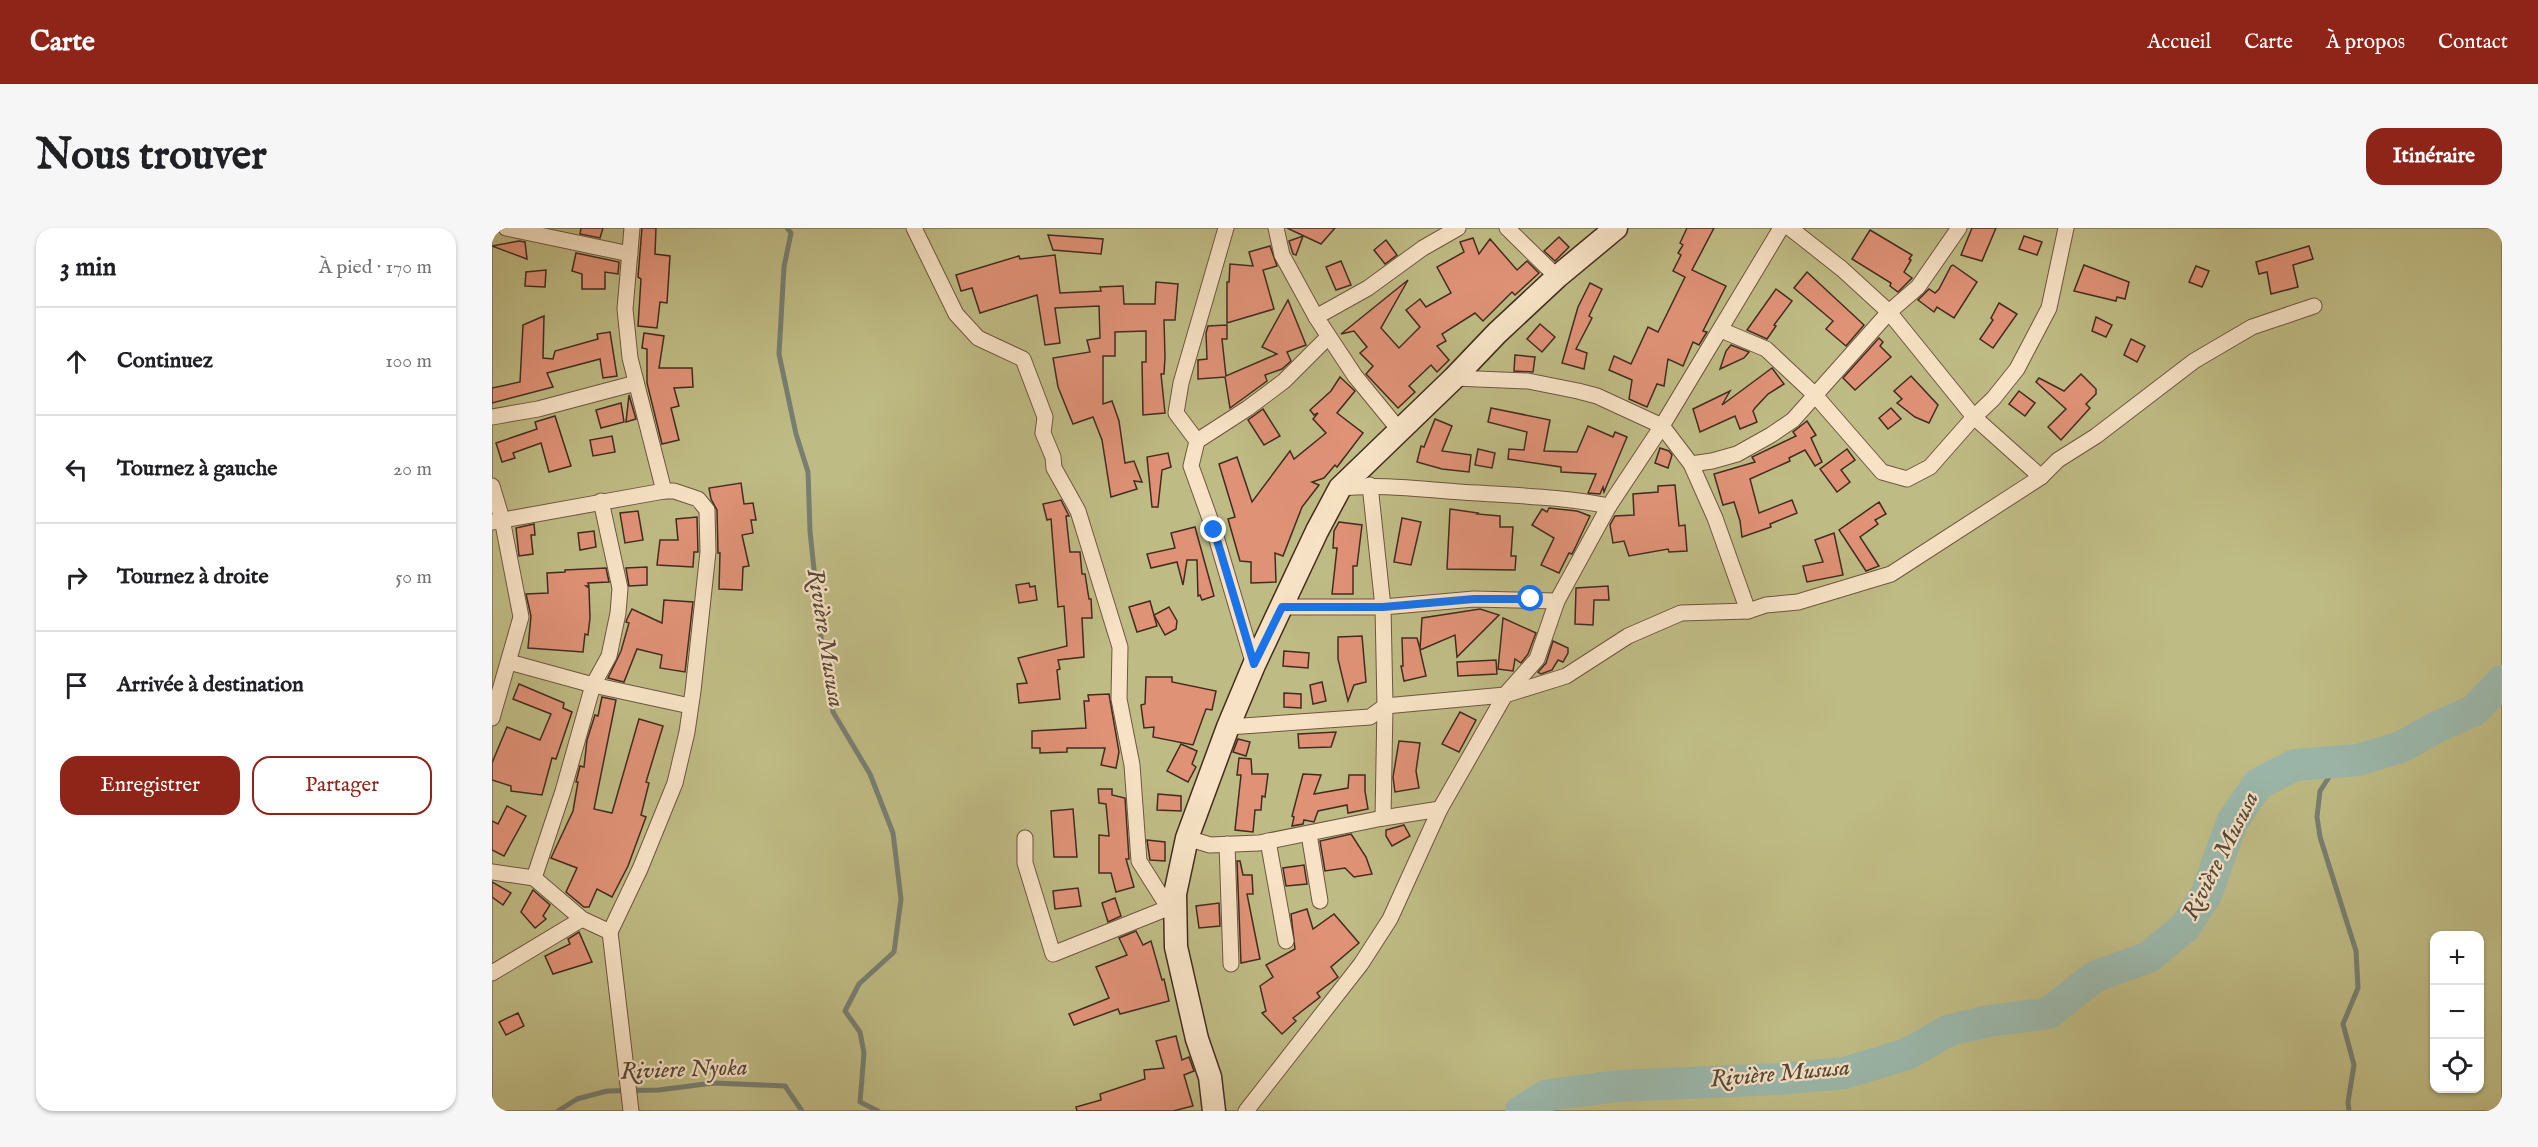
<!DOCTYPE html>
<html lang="fr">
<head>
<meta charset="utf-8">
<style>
	:root { --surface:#fff; --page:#f6f6f6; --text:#202124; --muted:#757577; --line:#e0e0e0; --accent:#8f2418 }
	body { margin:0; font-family:"IM FELL English",serif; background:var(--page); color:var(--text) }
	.controls { position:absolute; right:18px; bottom:18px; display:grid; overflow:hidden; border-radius:12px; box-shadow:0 2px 4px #0004 }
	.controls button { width:54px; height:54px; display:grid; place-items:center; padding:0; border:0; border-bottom:2px solid var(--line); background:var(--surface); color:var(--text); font:30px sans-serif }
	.stop { position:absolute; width:18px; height:18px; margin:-14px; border:4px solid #1a73e8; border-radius:50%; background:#fff }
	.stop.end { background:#1a73e8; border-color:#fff; box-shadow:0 2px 6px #0008 }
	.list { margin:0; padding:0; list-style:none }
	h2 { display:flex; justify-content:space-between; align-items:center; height:78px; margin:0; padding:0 24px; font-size:26px }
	h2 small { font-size:20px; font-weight:400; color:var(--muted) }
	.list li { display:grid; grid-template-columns:39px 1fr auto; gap:18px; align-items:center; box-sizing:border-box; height:108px; padding:0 24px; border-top:2px solid var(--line) }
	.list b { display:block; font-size:22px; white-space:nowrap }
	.list em { font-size:20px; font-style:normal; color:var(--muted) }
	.actions { display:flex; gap:12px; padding:18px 24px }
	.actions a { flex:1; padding:14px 0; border:2px solid var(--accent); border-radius:18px; text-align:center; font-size:21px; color:var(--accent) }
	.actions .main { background:var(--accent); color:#fff }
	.icon { flex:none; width:33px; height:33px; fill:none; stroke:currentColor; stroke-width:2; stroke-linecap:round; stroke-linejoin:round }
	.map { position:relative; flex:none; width:2010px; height:883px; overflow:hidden; border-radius:18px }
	header { display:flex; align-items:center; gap:36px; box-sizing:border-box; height:84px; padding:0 30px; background:var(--accent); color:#fff }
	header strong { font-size:28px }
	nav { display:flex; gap:33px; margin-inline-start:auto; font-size:21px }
	.intro { display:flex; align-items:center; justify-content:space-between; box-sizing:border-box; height:144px; padding:0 36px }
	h1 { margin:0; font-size:42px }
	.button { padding:15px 27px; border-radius:18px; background:var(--accent); color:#fff; font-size:21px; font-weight:700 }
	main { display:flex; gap:36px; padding:0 36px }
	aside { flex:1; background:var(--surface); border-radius:18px; box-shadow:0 2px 4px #0004 }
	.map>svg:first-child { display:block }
</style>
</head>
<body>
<header>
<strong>Carte</strong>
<nav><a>Accueil</a><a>Carte</a><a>À propos</a><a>Contact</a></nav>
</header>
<div class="intro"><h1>Nous trouver</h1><a class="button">Itinéraire</a></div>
<main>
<aside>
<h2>3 min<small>À pied · 170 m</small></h2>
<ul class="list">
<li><svg class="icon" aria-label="ahead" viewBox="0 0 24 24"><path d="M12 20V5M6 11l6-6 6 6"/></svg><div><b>Continuez</b></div><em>100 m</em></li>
<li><svg class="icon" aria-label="left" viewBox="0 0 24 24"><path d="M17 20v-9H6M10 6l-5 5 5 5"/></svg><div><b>Tournez à gauche</b></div><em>20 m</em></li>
<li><svg class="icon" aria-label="right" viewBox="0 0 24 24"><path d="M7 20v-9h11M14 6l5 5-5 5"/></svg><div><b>Tournez à droite</b></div><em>50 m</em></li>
<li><svg class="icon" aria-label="arrive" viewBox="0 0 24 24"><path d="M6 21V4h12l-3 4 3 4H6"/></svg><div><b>Arrivée à destination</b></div></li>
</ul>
<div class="actions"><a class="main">Enregistrer</a><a>Partager</a></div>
</aside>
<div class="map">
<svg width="2010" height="883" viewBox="0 0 2010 883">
	<rect width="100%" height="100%" fill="#f3d3a6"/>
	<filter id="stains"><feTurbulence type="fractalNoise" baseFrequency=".00333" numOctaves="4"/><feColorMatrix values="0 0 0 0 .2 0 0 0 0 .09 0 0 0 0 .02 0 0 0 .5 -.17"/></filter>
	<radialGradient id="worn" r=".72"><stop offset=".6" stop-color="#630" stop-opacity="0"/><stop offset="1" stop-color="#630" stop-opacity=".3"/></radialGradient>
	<path fill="#bfbb84" stroke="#817452" stroke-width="1.5" fill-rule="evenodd" d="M0,0H2010V883H0ZM1942,708H1988V860H1942Z"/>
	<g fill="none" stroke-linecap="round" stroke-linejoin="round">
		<g stroke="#787f72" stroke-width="5">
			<polyline points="295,0 299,5 292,39 287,126 304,206 316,244 318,303 330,418 341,484 378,546 401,605 409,671 402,724 367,756 353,783 368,804 372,825 368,874 386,883"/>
			<polyline points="66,883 85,871 115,863 167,862 221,855 293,858 310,883"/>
			<polyline points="1857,883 1856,874 1862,837 1851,796 1866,760 1864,723 1828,609 1825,589 1828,563 1839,546 1866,532"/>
		</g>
		<polyline stroke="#9bb7aa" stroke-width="32" points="1029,883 1056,867 1126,858 1286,851 1353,845 1415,826 1458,802 1497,793 1557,785 1602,749 1657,729 1693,699 1714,667 1740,594 1766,556 1803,537 1866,532 1909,519 1943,500 1983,482 2010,453"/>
	</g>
	<g fill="#e09277" stroke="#432c1f" stroke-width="1.5">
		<polygon points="89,0 111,0 108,10 88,6"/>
		<polygon points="150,0 164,0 163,26 178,28 175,75 168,74 165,100 146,98 149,51 146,49"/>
		<polygon points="795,0 843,0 829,16"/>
		<polygon points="1195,0 1222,0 1200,42 1234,58 1211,103 1215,104 1207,117 1201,114 1191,138 1176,131 1172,158 1165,156 1155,179 1137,171 1140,152 1117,142 1122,128 1139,136 1156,99 1166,104 1193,49 1181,43 1189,27 1186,25 1191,17 1188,15"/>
		<polygon points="1480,0 1504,0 1490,33 1469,27"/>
		<polygon points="1378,2 1420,27 1417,31 1419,32 1412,44 1420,50 1406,64 1398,58 1399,55 1360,31"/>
		<polygon points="556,7 611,11 609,26 561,22"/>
		<polygon points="811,8 804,27 801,26 797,13"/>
		<polygon points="1532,8 1550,14 1545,27 1527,21"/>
		<polygon points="1067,9 1077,19 1063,33 1052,23"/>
		<polygon points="981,10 987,26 998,11 1025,42 1035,33 1047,45 1023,67 1020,64 991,93 983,85 950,106 954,113 945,118 957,132 945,144 939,137 917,158 923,164 906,180 874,146 881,138 868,125 875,119 862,103 849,106 916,52 889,100 907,120 928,99 914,82 928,71 934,79 959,65 945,39 972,24 968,14"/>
		<polygon points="894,12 905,27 893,36 882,22"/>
		<polygon points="27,13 33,14 35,31 0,18"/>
		<polygon points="778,18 785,38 771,42 782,81 735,95 735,54 737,54 738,36 761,38 757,24"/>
		<polygon points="1817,18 1821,31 1801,37 1806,59 1779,66 1775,44 1767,46 1764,34"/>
		<polygon points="84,25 127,34 126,46 113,44 113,61 90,61 90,46 80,43"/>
		<polygon points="563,27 568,65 609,63 608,59 631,58 632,76 663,76 664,54 686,56 683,92 672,92 673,129 672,146 669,146 673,185 651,187 650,134 654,134 654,103 623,104 623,128 611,128 611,176 620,173 627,193 633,235 642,233 650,254 642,253 645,261 619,269 610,212 601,189 581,196 566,159 561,130 598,124 595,112 608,110 607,78 563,80 568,115 553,117 545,67 488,85 480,60 469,63 464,47 527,28 528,31"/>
		<polygon points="849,33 859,57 844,62 834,39"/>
		<polygon points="1461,37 1485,54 1462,90 1445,79 1442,84 1426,72 1437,61 1443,65 1447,61 1459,38"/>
		<polygon points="1592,37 1637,54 1633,71 1625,69 1624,73 1582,63"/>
		<polygon points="1704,38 1717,43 1710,59 1697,54"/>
		<polygon points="54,42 53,59 33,58 34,44"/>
		<polygon points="1315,44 1372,97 1354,118 1334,101 1341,93 1302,60"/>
		<polygon points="1098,55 1110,61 1097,88 1100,90 1084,121 1095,125 1092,141 1070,135 1086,79"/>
		<polygon points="1284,61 1300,73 1282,97 1284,98 1275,111 1255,102"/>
		<polygon points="796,72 814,117 795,124 799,133 790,141 773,147 775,153 738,180 733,149 706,151 706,132 715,131 714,105 716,98 735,97 735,111 730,111 734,148 785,126 770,119"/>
		<polygon points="1507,75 1525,86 1501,120 1488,111 1501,92 1499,90"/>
		<polygon points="52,88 51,130 61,131 63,123 106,111 105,106 118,104 125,148 111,150 108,131 55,145 61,159 0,175 0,160 28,154 31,97"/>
		<polygon points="1604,89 1620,97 1614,109 1600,103"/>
		<polygon points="1048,96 1063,109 1050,124 1035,111"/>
		<polygon points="152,105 172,108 167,140 200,140 201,159 182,160 187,178 179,180 187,212 170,216 155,155 155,121 150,120"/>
		<polygon points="1387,110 1391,114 1388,118 1399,129 1363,162 1351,150"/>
		<polygon points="1639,111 1653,118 1645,134 1632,127"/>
		<polygon points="1239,117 1257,124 1252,130 1228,141 1234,123"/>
		<polygon points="1023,127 1043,129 1041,144 1022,143"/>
		<polygon points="1280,140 1292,156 1276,166 1263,180 1261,183 1265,194 1248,201 1243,188 1208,204 1201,181 1238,163 1230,177"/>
		<polygon points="1589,146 1604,161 1604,166 1594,176 1598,180 1569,212 1556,199 1574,181 1544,154 1547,150 1572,163"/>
		<polygon points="1419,148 1446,177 1437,195 1423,189 1405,175 1410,171 1402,163"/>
		<polygon points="848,149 863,163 845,185 871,205 845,239 843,237 832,250 820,254 827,257 810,279 791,328 783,325 784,354 759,355 759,334 748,333 736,291 743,289 727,236 745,229 760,274 798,223 802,231 834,205 821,191 826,185 822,187 818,182 839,163"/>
		<polygon points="1527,163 1543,175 1533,188 1517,176"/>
		<polygon points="137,167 144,191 134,194"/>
		<polygon points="129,175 132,194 109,200 104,182"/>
		<polygon points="999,180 1058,192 1052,223 1085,224 1096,198 1121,209 1123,204 1135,209 1112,264 1111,259 1108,266 1096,265 1104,246 1069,244 1069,239 1016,231 1017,221 1032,222 1035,204 996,194"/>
		<polygon points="1399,180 1409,191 1396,201 1387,190"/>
		<polygon points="771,181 788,208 772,217 756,192"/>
		<polygon points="63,188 79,238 57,244 49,215 21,225 23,230 10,234 4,215 45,201 43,194"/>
		<polygon points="943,191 960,198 950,223 979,227 977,244 950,241 925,234 929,218 932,219"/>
		<polygon points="1315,193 1324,207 1319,210 1330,234 1323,238 1313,222 1297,230 1298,233 1258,251 1267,285 1300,272 1305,285 1278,296 1279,299 1250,309 1248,293 1242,274 1231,277 1222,246 1263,234 1260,229 1304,208 1301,204"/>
		<polygon points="120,208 123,224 101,228 98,212"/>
		<polygon points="1168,220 1177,223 1180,227 1176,240 1163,235"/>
		<polygon points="986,221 1003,225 1000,240 983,237"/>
		<polygon points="1355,221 1363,232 1349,242 1358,254 1345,264 1328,241"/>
		<polygon points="676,225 679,239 670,242 666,279 660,279 655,229"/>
		<polygon points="249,255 252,276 261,275 264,292 259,292 261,305 250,307 257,338 251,339 250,362 227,361 228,325 226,325 225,282 219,271 217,260"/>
		<polygon points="1183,257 1187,298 1193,297 1195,323 1177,324 1176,321 1137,328 1132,313 1121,315 1118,297 1123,288 1142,287 1141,266 1166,264 1166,258"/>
		<polygon points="569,272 577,288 574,288 578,324 588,324 590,346 593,346 597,371 599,371 600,390 590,390 592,429 566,432 568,441 565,442 568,471 527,475 525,456 535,455 526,430 575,418 572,378 566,379 559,291 555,292 551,276"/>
		<polygon points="1387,274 1394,286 1383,292 1386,296 1368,309 1387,338 1374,343 1347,302"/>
		<polygon points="1057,280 1085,283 1098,288 1084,318 1080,326 1077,325 1067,345 1049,337 1062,310 1040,297 1050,281 1055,284"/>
		<polygon points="958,281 986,285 985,286 1008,288 1008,299 1021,299 1019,328 1024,328 1023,342 955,341"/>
		<polygon points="146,283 151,312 133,315 128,285"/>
		<polygon points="205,289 206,324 202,324 201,339 165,337 168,312 186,312 184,291"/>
		<polygon points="910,290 929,294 919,337 902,334"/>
		<polygon points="847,294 870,297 865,338 861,338 861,366 840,366 845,320 841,320 842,303"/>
		<polygon points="42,296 43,307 39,307 41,326 27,328 24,300"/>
		<polygon points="703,299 722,368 710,372 708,367 706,368 705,332 695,332 691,357 685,334 659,340 655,326 683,320 679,305"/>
		<polygon points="102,303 104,319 88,322 86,305"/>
		<polygon points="1342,305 1351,347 1315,354 1311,338 1331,334 1323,312"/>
		<polygon points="155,339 155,357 137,358 134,340"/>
		<polygon points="114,340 117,354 96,355 97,358 94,358 97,360 98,390 96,407 93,406 91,424 36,420 39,388 34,366 56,365 55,345 73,344 73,342"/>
		<polygon points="537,355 538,359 543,358 545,372 527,375 524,357"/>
		<polygon points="1116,358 1117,372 1102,372 1101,397 1083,396 1084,360"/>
		<polygon points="172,372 201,374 193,444 168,440 170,427 145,421 132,454 116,450 129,423 137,395 134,394 135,391 140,381 170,395"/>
		<polygon points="658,373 665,398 645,404 637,379"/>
		<polygon points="677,379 685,393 684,401 673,407 662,387"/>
		<polygon points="988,381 1007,387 965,429 963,407 928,422 934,448 912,453 909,438 911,438 910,410 925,410 928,421 930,390"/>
		<polygon points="1011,390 1044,405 1036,426 1029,435 1023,431 1021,443 1006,441"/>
		<polygon points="870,408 874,454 862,457 856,473 846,431 846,409"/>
		<polygon points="1061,413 1076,420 1076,425 1071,434 1066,432 1060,442 1049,446 1046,444 1054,435"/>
		<polygon points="792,423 817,425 816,440 791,438"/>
		<polygon points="1004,432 1005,446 966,448 965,434"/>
		<polygon points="654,449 680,449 680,454 724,463 720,482 714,481 701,517 661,509 662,499 652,500 649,477 653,476"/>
		<polygon points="830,454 834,473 821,476 818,457"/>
		<polygon points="27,456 72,475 71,480 80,484 64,531 60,530 50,567 19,563 19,558 0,552 0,535 15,499 48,512 59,486 21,471"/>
		<polygon points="792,465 809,466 809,480 792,479"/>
		<polygon points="617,466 627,524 624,540 609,537 613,520 575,520 575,524 548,525 548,520 540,520 540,503 594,500 592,473 597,473 596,467"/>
		<polygon points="110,469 124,472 102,581 120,585 147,491 171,498 154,554 157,555 149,587 154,589 136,638 120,669 105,661 97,679 92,679 74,664 85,640 59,630 81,583 86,554 84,554 88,538 92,539 95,512 103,487 106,488"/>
		<polygon points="968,484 984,492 967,524 950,516"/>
		<polygon points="844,504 839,519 807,520 806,506"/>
		<polygon points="746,511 758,514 754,528 741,524"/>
		<polygon points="907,513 928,515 924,543 927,560 903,564 901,549"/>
		<polygon points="689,516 705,523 700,536 704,539 696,554 675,543"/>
		<polygon points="747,530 759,531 760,546 776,546 773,569 770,568 769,582 763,582 761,604 743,602 749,547 745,547"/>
		<polygon points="811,546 829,547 822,566 856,560 857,547 873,547 873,563 876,581 856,585 855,577 826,583 822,594 812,592 811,596 800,598 802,589 800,588"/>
		<polygon points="606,561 620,561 620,567 633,570 637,631 634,631 642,659 624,664 619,645 607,645 607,607 617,608 614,576 607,575"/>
		<polygon points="666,566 689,568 689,583 665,582"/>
		<polygon points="15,578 34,588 12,628 0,622 0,593 6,596"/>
		<polygon points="581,581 585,629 562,629 559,583"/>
		<polygon points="912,597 918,608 900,618 894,608 894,602"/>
		<polygon points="859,606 874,629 880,646 862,649 853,640 833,643 828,613"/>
		<polygon points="655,612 673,614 673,633 658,632"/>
		<polygon points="745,633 748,633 751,647 760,647 761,666 755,666 768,731 749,735"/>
		<polygon points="812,637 815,656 794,658 791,640"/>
		<polygon points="0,654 19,665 11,677 0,669"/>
		<polygon points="586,660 589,678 563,681 561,663"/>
		<polygon points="41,662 58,677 51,688 54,691 43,700 29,684"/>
		<polygon points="623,670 629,688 616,694 610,675"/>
		<polygon points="727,675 728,698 707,700 704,678"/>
		<polygon points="815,681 821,701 842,686 867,715 839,739 846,749 825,765 828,769 801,790 804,793 790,806 770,785 774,783 768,758 781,749 774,737 803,721 799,686"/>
		<polygon points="644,703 651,717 659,713 670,752 672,751 677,773 628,786 626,781 582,797 577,786 617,770 604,739 635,727 627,710"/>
		<polygon points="87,704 100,734 61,746 53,728 78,716 76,711"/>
		<polygon points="26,785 32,798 14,807 7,794"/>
		<polygon points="684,808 690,832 697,829 702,843 692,847 701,878 681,883 585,883 584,879 609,872 608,866 653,851 652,842 672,840 664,813"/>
	</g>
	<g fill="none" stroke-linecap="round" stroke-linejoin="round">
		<g stroke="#6f5641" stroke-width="17">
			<g id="street">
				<polyline points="14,0 138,26"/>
				<polyline points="140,0 133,81 138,130 172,263"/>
				<polyline points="422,0 464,86 486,110 531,131 553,189 551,205 561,229 562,240 586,283 628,419 627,471 640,537 647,633 683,690"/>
				<polyline points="734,0 689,155 684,185 705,213 699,238 722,302 762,437"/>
				<polyline points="784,0 790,27 824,89 863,148 908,203"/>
				<polyline points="1015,0 1065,49"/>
				<polyline points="1298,0 1350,41 1397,84 1482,189 1549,249"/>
				<polyline points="824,89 876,60 931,20 966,0"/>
				<polyline points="1229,102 1274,121 1322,166 1390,244 1415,251 1438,239 1482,189 1501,171 1525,141 1557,80 1574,0"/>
				<polyline points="962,150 1036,153 1086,163 1105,168 1170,198 1199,236 1223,290 1256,383"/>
				<polyline points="0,189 46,181 144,155"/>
				<polyline points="705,213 756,180 792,153 836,109"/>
				<polyline points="1199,236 1220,233 1245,226 1279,207 1301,192 1397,84 1426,59 1467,0"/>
				<polyline points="878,257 891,379 893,478 891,590"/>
				<polyline points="0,258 10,291 29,389 0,490"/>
				<path d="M848,260C894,255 939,263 985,265C1030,268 1073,269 1117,278"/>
				<polyline points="0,294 172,263 182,263 206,271 215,282 216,324 201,463 195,504 183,555 148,641 118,704 139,883"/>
				<polyline points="790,379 891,379 982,371 1065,373"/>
				<polyline points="17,434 101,457 198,478"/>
				<polyline points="736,499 878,489 893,478 1013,467 1074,448 1136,408 1189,385 1256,383 1274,377 1306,374 1399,346 1549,249 1566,232 1604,208 1702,133 1760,99 1822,78"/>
				<polyline points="817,606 828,673"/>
				<polyline points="533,610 533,635 561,726 676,680"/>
				<polyline points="695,610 718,617 767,615 891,590 948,581"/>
				<polyline points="776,613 794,713"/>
				<polyline points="735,616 739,736"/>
				<polyline points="0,644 42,650 90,691 118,704"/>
				<polyline points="42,650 71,563 101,457 117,428 126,385 128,360 109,273"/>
				<polyline points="0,745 90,691"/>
				<polyline points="754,883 869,736 898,691 948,581 1013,467 1045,431 1065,373 1117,278 1170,198 1289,0"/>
			</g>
		</g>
		<g stroke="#432c1f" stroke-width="25">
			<polyline id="secondary" points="722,883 718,849 705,811 684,719 683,666 695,610 736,499 762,437 825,303 848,260 962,150 1005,105 1065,49 1124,0"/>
		</g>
		<use href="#street" stroke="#f7e2c5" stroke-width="15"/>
		<use href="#secondary" stroke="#f7e2c5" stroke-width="22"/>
	</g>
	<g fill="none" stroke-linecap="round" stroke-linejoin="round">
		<polyline stroke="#1a73e8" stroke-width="8" points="722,302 762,436 790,379 891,379 982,371 1039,371"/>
	</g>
	<g text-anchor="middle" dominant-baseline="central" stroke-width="4.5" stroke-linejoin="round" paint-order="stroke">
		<g font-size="24" font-style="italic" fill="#55483b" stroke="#f7e2c5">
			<text transform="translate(333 410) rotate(81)">Rivière Mususa</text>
			<text transform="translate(1729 628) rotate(-63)">Rivière Mususa</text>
			<text transform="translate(192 842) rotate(-2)">Riviere Nyoka</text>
			<text transform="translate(1288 846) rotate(-5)">Rivière Mususa</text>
		</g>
	</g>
	<rect width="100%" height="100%" filter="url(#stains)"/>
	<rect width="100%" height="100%" fill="url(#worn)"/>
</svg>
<div class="controls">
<button>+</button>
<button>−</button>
<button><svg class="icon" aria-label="locate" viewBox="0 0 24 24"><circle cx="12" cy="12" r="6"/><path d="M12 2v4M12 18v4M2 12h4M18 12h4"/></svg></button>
</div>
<div class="stop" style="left:1039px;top:371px"></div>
<div class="stop end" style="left:722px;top:302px"></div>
</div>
</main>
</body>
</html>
